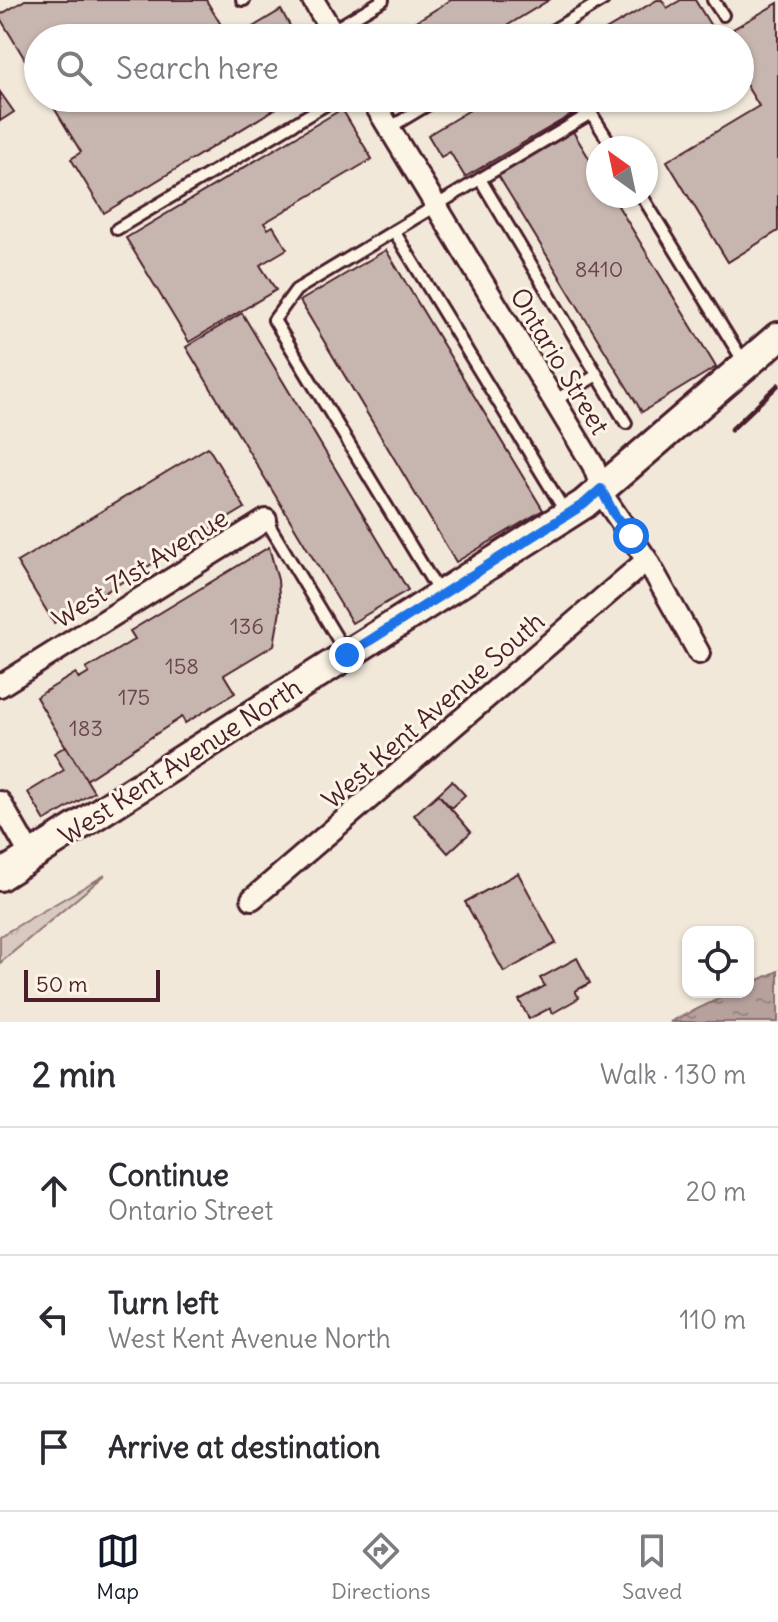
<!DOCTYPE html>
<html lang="en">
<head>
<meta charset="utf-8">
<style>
	:root { --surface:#fff; --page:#f2f2f3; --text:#2b2b33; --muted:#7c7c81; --line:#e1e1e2; --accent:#111827 }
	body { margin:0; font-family:Delius,sans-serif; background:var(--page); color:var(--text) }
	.controls { position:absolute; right:24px; bottom:24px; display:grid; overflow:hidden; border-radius:16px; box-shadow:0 2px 6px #0004 }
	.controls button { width:72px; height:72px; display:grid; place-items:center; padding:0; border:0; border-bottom:2px solid var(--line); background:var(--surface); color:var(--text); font:40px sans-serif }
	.compass { position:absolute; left:586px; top:136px; width:72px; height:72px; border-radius:50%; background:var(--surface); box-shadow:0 2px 6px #0004; rotate:327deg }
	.scale { position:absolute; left:24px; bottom:20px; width:136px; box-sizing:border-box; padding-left:8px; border:4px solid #4a1f2b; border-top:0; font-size:22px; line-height:28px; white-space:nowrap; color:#4a1f2b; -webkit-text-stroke:6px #fcf5e5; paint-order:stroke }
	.stop { position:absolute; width:24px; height:24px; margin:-18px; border:6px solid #1a73e8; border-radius:50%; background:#fff }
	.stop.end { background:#1a73e8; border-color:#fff; box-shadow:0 2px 8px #0008 }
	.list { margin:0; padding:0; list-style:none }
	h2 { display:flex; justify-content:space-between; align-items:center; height:104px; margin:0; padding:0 32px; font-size:34px }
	h2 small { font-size:26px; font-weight:400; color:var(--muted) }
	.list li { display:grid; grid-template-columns:52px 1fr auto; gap:24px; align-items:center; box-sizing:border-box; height:128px; padding:0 32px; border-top:2px solid var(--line) }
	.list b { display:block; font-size:30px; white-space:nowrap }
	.list p { margin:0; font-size:26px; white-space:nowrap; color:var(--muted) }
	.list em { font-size:26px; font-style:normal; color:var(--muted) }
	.icon { flex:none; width:44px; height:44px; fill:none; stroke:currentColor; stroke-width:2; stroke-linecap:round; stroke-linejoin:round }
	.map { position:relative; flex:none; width:778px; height:1022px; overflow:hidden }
	.search { position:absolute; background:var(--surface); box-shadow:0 2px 6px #0004; left:24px; right:24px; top:24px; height:88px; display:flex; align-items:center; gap:20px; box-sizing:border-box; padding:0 28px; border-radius:44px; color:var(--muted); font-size:30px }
	.sheet { height:488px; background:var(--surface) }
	nav { display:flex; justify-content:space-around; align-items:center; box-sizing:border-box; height:112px; border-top:2px solid var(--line); background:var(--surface); font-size:22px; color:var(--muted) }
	nav a { display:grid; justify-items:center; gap:4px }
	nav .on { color:var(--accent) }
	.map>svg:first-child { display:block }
</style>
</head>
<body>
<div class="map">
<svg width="778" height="1022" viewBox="0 0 778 1022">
	<defs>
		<pattern id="grass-tufts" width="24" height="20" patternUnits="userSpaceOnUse" patternTransform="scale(2)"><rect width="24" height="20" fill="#d8cac0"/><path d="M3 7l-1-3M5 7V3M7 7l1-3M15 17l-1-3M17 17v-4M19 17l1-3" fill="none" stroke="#bbada5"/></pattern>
		<pattern id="water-ripples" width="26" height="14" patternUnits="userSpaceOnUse" patternTransform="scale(2)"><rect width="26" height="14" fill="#b6a19c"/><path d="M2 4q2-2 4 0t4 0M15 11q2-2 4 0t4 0" fill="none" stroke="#96837f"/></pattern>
	</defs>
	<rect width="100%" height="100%" fill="#f1e8da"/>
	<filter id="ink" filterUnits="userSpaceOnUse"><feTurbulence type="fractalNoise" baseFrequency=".0125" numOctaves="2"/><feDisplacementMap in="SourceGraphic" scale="16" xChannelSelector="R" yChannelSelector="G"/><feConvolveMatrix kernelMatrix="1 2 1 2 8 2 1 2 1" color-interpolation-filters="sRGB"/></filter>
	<g filter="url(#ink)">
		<polygon fill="url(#grass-tufts)" stroke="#917476" stroke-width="2" points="105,875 0,963 0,936"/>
		<polygon fill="url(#water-ripples)" stroke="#8b6d6f" stroke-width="2" points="778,971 778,1022 670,1022 733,992 748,992 748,985"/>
		<g fill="#c7b6af" stroke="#4a1f2b" stroke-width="2">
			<polygon points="25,0 206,0 229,38 38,38 38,81 0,18 0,15"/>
			<polygon points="451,0 549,0 487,38 389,38"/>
			<polygon points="657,0 662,0 667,8 681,0 695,0 714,31 702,38 592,38"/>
			<polygon points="778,3 778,231 728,262 667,161 759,106 740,75 740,48 744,45 733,29"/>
			<polygon points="281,10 297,38 257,38 251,28"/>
			<polygon points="0,92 14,112 0,121"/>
			<polygon points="48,98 293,98 104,213 71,159 81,152"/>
			<polygon points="490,98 600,98 465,177 450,152 441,157 428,135"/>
			<polygon points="342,109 372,159 264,223 268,229 273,226 287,249 260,265 276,290 189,342 126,238"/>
			<polygon points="572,130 598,173 598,196 612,196 716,367 642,412 498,175"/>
			<polygon points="386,250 543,510 456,562 300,301"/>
			<polygon points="242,313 408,590 352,623 186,347"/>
			<polygon points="208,447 245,508 54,623 17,562"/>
			<polygon points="269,547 278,580 280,611 274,645 224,675 235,693 185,723 182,717 86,780 36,697 76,673 79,679 89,673 86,669 135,639 130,631"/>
			<polygon points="66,746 94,792 45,821 28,792 64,770 54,753"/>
			<polygon points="452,781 465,795 451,808 438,794"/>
			<polygon points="438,794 471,832 448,853 414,815"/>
			<polygon points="518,873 556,943 504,972 465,902"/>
			<polygon points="577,958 590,983 575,991 579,998 553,1013 550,1008 529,1019 519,1000 545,986 540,978"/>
		</g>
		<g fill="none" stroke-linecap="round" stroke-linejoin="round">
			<g stroke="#4a1f2b" stroke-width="16">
				<g id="lane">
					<polyline points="242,0 244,0"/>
					<polyline points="713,0 723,15"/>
					<polyline points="331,31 383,0"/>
					<polyline points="540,38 603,0"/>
					<polyline points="389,128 439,98"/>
					<polyline points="480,179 591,113 613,148"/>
					<polyline points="642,196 745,364"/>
					<polyline points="117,229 337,98"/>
					<polyline points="394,231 566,513"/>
					<polyline points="554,401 597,375"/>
					<polyline points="266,520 346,653"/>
					<polyline points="440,594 274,320 296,290 480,179 626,423"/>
				</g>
			</g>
			<g stroke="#4a1f2b" stroke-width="26">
				<g id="street">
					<polyline points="313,0 336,38"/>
					<polyline points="371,98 593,465 606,500 647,560 699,653"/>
					<polyline points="0,686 266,520"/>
					<polyline points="0,802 31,856"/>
					<polyline points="252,899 647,560"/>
				</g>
			</g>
			<g stroke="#4a1f2b" stroke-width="34">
				<polyline id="secondary" points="0,876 584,504 778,337"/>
			</g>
			<use href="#lane" stroke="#fcf5e5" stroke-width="10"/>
			<use href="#street" stroke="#fcf5e5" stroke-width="20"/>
			<use href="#secondary" stroke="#fcf5e5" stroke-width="28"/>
			<polyline stroke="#4a1f2b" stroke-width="5" points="731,430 778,385"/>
		</g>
	</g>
	<g fill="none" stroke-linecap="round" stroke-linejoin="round" filter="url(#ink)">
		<polyline stroke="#1a73e8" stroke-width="10" points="347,655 584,504 601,489 614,514 631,536"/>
	</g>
	<g text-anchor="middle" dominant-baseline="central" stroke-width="6" stroke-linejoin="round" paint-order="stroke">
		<g font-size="22" fill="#69454c">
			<text x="599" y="269">8410</text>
			<text x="247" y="626">136</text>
			<text x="182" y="666">158</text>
			<text x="134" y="697">175</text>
			<text x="86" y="728">183</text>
		</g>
		<g font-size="26" fill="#4a1f2b" stroke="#fcf5e5">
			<text transform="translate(560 361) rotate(59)">Ontario Street</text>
			<text transform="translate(140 568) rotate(-32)">West 71st Avenue</text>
			<text transform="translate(433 710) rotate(-41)">West Kent Avenue South</text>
			<text transform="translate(180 761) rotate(-33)">West Kent Avenue North</text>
		</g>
	</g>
</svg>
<div class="controls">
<button><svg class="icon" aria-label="locate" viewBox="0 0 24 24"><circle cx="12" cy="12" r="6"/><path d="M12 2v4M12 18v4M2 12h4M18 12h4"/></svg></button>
</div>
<svg class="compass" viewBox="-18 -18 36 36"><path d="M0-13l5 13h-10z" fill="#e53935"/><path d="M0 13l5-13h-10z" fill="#7c7c81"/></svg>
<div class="scale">50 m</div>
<div class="stop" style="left:631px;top:536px"></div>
<div class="stop end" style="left:347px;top:655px"></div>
<div class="search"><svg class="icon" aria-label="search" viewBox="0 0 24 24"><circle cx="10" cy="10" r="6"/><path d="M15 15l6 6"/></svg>Search here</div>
</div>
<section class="sheet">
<h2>2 min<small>Walk · 130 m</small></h2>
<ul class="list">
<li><svg class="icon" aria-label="ahead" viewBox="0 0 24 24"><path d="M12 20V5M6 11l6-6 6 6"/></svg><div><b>Continue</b><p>Ontario Street</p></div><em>20 m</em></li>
<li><svg class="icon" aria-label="left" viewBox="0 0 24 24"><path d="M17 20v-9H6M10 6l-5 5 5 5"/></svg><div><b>Turn left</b><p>West Kent Avenue North</p></div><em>110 m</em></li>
<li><svg class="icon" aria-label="arrive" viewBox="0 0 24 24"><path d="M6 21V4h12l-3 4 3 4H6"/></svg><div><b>Arrive at destination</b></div></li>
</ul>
</section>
<nav>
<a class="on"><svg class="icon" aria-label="map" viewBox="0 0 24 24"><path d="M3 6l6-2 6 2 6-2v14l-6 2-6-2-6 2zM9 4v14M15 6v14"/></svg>Map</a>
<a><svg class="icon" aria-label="directions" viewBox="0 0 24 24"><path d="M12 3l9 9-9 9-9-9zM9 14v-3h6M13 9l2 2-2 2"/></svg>Directions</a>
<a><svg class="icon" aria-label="saved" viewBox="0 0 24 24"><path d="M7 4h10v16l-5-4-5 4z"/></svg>Saved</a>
</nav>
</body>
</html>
